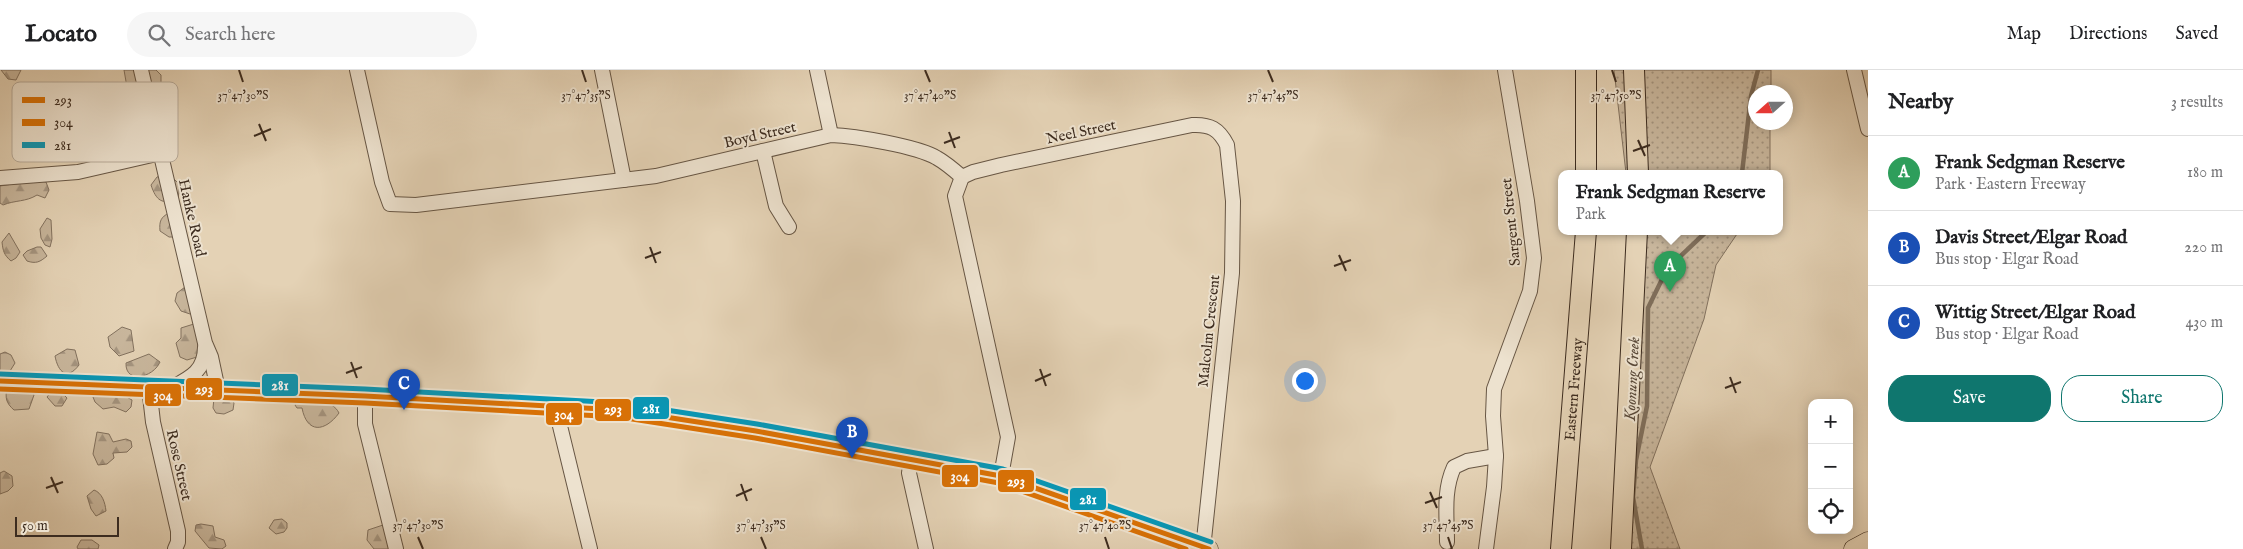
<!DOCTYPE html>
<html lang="en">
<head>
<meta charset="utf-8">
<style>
	:root { --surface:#fff; --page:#f6f6f6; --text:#202124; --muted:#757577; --line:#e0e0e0; --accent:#0f766e }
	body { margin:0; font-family:"IM FELL English",serif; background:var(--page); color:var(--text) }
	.controls { position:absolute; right:15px; bottom:15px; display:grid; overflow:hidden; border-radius:10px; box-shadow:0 2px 12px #0003 }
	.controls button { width:45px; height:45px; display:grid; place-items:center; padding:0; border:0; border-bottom:1px solid var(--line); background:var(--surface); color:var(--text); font:25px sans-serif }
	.compass { position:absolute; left:1748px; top:15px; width:45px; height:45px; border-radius:50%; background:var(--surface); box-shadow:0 2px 12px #0003; rotate:249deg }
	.scale { position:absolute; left:15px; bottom:12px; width:104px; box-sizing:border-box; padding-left:5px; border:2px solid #3d2c1f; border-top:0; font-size:14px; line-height:18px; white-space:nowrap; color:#3d2c1f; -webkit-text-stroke:4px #ede2cf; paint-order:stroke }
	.you { position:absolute; left:1304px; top:310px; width:18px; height:18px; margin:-12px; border:4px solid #fff; border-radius:50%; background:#1a73e8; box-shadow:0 0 0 8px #1a73e833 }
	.badge { display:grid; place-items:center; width:32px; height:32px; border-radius:50%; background:var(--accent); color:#fff; font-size:16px; font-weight:700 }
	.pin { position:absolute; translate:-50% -41px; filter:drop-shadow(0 1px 2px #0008) }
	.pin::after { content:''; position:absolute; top:26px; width:18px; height:15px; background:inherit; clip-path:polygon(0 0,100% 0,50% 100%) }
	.popup { position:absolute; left:1558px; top:100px; width:225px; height:65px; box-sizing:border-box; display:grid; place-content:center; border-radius:10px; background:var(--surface); filter:drop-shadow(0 1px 4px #0005); font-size:16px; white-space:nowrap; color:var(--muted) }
	.popup b { font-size:19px; color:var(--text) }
	.popup::after { content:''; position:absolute; left:50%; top:100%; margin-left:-10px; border:10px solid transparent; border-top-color:var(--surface) }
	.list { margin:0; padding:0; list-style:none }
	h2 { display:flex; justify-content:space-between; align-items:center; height:65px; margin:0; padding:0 20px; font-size:21px }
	h2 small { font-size:16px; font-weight:400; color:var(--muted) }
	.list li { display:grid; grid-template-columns:32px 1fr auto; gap:15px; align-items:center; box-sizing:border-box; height:75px; padding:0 20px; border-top:1px solid var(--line) }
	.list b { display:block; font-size:19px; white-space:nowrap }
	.list p { margin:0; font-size:16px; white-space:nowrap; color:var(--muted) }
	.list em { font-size:16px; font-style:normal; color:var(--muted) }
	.actions { display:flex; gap:10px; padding:15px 20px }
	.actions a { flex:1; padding:11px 0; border:1px solid var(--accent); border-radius:20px; text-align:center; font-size:18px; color:var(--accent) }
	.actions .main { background:var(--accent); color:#fff }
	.icon { flex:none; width:28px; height:28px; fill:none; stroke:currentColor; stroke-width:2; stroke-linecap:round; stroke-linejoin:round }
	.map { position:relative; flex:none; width:1868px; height:479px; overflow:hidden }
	header { display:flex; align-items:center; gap:30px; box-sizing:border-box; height:70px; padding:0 25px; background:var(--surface); border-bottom:1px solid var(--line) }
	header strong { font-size:24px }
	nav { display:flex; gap:28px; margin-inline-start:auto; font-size:18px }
	.search { width:350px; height:45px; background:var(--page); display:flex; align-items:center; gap:12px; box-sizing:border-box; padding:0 18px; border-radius:28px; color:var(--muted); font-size:19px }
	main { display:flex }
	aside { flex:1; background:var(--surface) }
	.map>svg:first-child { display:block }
</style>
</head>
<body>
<header>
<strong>Locato</strong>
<div class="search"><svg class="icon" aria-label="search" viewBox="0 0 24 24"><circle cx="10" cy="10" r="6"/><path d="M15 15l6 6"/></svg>Search here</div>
<nav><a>Map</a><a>Directions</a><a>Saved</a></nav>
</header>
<main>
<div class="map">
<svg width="1868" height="479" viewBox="0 0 1868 479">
	<defs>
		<pattern id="forest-firs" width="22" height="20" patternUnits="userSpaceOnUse" patternTransform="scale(1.25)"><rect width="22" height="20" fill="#c8b69c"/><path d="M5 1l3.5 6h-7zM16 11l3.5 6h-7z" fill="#a4947f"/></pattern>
		<pattern id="park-dots" width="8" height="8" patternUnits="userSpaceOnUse" patternTransform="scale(1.25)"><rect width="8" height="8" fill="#c8b69c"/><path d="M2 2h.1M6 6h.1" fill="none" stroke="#a4947f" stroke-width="1.8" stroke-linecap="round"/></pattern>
	</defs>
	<rect width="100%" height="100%" fill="#e4d2b5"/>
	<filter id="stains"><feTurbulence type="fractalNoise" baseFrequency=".004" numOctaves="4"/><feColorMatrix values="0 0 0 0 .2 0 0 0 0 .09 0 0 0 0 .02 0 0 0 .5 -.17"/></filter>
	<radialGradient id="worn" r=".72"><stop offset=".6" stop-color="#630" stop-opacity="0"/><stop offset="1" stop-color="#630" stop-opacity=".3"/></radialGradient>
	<g fill="url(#forest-firs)" stroke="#82715e">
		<polygon points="1,0 21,0 16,10 8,9"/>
		<polygon points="124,0 156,0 161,5 161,18 152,31 142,33 128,23"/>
		<polygon points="141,35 147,36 150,54 144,56 139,55 131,44 135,38"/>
		<path d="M163,105L172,107L180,115L178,128C162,136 156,130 151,115L157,107Z"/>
		<path d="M40,111L46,112L49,120L45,128L37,125C26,132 15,130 3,135L0,133V116C14,113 26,114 40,111Z"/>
		<path d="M169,143L176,167H169L160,161C159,151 161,147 169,143Z"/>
		<polygon points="47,148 51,150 52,169 50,177 45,175 41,168 40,159"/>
		<path d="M9,163L20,182L16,188L11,191C4,185 3,181 2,172Z"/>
		<path d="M37,177H41L47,186C40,192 36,194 27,191L23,185L27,181Z"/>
		<polygon points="185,217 195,239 190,244 181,241 175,231 177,223"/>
		<polygon points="197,253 202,273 197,287 187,290 180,287 176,273 181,268 181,258"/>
		<polygon points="122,257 131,260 134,281 119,286 110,277 108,267"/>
		<path d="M67,279L75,280L79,295C67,311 58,302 55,286Z"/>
		<polygon points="5,282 11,285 15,293 10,301 7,303 0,302 0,284"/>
		<path d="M149,284L160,292C153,308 125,314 126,293Z"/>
		<path d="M29,316L34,325L29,339L14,340C6,333 5,328 7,318Z"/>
		<polygon points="112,319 132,330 131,337 126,342 114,337 103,339 95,332 93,327 100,320"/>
		<polygon points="59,320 67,328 62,336 55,336 47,327 52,321"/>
		<polygon points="214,328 231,328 234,333 233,340 224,344 216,343 213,338"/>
		<path d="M299,329C313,331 332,329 339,343C325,362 307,364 302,338H297L295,335Z"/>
		<polygon points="97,362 109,364 113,372 126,369 131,371 132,377 127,382 113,383 114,388 107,394 98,395 93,384"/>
		<polygon points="4,401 12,406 13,416 8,421 0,424 0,403"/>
		<path d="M94,420C102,423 105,432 106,441L96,446L91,439L87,426Z"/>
		<polygon points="282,449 287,453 287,458 284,462 276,464 269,458 274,450"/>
		<polygon points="201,454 213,456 215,467 224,470 226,476 222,479 209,478 195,461 196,455"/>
		<polygon points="383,455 390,479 374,479 367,470 368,460"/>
		<polygon points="81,470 92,470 99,475 98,479 78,479 77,477"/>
	</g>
	<g fill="url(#park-dots)" stroke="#82715e">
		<polygon points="1614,0 1771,0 1771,22 1756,22 1756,52 1770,53 1770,103 1626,103"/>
		<polygon points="1630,161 1739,161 1716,195 1704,249 1650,397 1680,479 1621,479"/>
	</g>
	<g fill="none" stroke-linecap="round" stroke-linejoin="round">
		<g stroke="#7f6e5a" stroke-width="4.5">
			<polyline points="1742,103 1751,26 1758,0"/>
			<polyline points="1642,479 1633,427 1636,390 1647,336 1648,238 1667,199 1707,161"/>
		</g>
		<g stroke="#675644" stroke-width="16">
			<g id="minor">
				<polyline points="141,0 205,273 211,287 218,320"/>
				<path d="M357,0L382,112L390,134L416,135L656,106L831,65C855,66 917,76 937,88C946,93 954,100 962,107"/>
				<polyline points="602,0 624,110"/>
				<polyline points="817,0 831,65"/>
				<polyline points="1854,0 1868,59"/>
				<polyline points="763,81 776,136 789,157"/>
				<path d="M962,107L973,102L1001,95L1192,55C1210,54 1219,59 1227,75L1233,131L1232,203L1203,479"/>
				<polyline points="962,107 955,126 1008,367 1001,406"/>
				<polyline points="0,108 78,102 161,83"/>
				<polyline points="149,317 153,352 178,461 178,472 175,479"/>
				<path d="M171,318C190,308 205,301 205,277"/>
				<polyline points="365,326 365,354 396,479"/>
				<polyline points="558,336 560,356 590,479"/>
				<polyline points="911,389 909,403 926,479"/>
				<path d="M1447,472C1447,446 1443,421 1454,397L1467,391L1496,386"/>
				<polyline points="1486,479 1494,417 1496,386 1493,346 1494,319 1530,221 1534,188 1527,131 1505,0"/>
			</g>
		</g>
		<g stroke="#3d2c1f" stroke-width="19">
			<g id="major">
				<polyline points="0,311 365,326 620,340 756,361 1001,406 1209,479"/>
				<polyline points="1853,479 1868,471"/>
			</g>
		</g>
		<g stroke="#3d2c1f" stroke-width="22">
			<g id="highway">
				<polyline points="1634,0 1638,103"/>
				<polyline points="1586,103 1586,0"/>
				<path id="s1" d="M1561,479L1586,161"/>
				<polyline points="1621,479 1637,161"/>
			</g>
		</g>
		<use href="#minor" stroke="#ede2cf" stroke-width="14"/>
		<use href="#major" stroke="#e4d2b5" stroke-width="18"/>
		<use href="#highway" stroke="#e4d2b5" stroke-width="20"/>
		<g stroke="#ede2cf" stroke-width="9">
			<polyline id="bus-1" points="0,311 365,326 620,340 756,361 1001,406 1209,479"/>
		</g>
		<g stroke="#ede2cf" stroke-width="9">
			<polyline id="bus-2" points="0,319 365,333 619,347 755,368 999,413 1186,479"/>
		</g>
		<g stroke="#ede2cf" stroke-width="9">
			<polyline id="bus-3" points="0,304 365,319 621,333 757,354 1003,399 1211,472"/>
		</g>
		<use href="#bus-1" stroke="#d87106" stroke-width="5"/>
		<use href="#bus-2" stroke="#d87106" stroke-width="5"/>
		<use href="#bus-3" stroke="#0996b4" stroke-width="5"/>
	</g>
	<path fill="none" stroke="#3d2c1f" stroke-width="2" d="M239,0L243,12M582,0L586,12M925,0L930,12M1268,0L1273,12M1612,0L1616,12M259,54L266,71M949,62L955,78M254,66L271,59M1638,70L1645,86M944,73L960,67M1633,81L1650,75M650,177L656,193M1339,185L1346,201M645,188L661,182M1334,196L1351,190M351,292L357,308M1040,299L1046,316M346,303L362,297M1730,307L1736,323M1035,311L1051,304M1725,318L1741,312M51,407L58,423M741,414L747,431M46,418L63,412M1430,422L1437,438M736,426L752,419M1425,433L1442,427M418,467L423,479M761,467L766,479M1105,467L1109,479M1448,467L1452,479"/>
	<g text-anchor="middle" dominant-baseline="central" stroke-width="4" stroke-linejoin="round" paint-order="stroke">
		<g font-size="15" fill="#3d2c1f" stroke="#ede2cf">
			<text transform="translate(1081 62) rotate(-12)">Neel Street</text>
			<text transform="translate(760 65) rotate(-13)">Boyd Street</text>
			<text transform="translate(192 148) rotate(77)">Hanke Road</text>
			<text transform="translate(1511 152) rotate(-96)">Sargent Street</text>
			<text transform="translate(1209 261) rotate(-84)">Malcolm Crescent</text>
			<text stroke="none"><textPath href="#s1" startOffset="160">Eastern Freeway</textPath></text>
			<text transform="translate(179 395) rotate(77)">Rose Street</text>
		</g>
		<g font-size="16" font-style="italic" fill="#584838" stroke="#ede2cf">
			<text transform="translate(1633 309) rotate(-87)">Koonung Creek</text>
		</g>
	</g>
	<rect x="12" y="12" width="166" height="80" rx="8" fill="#ede2cf" stroke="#b8ab9a" stroke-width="1"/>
	<rect x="22" y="27" width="23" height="6" fill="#d87106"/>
	<rect x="22" y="49" width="23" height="7" fill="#d87106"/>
	<rect x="22" y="72" width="23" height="6" fill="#0996b4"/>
	<g font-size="14" fill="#3d2c1f">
		<text x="54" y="35">293</text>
		<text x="54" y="57">304</text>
		<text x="54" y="80">281</text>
	</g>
	<g font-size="12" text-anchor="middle" fill="#3d2c1f" stroke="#ede2cf" stroke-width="4" stroke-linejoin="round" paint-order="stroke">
		<text x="243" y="29">37°47'30"S</text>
		<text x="586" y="29">37°47'35"S</text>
		<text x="930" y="29">37°47'40"S</text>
		<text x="1273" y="29">37°47'45"S</text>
		<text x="1616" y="29">37°47'50"S</text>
		<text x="418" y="459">37°47'30"S</text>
		<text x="761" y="459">37°47'35"S</text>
		<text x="1105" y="459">37°47'40"S</text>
		<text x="1448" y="459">37°47'45"S</text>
	</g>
	<g stroke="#ede2cf" stroke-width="2">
		<rect x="261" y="303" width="38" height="24" rx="5" fill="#0996b4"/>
		<rect x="185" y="307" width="38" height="24" rx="5" fill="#d87106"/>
		<rect x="144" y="313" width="38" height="24" rx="5" fill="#d87106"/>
		<rect x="632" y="326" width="38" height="24" rx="5" fill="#0996b4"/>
		<rect x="594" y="328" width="38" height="24" rx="5" fill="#d87106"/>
		<rect x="545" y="332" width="38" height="24" rx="5" fill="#d87106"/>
		<rect x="941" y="394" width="38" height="24" rx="5" fill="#d87106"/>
		<rect x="997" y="399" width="38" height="24" rx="5" fill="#d87106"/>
		<rect x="1069" y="417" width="38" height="24" rx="5" fill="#0996b4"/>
	</g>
	<g font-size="14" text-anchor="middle" font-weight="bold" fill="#fff">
		<text x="280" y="320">281</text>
		<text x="204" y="324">293</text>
		<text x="163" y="330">304</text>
		<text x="651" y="343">281</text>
		<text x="613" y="344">293</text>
		<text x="564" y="349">304</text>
		<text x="960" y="411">304</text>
		<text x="1016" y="416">293</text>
		<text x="1088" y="434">281</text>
	</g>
	<rect width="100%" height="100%" filter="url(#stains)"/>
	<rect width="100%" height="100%" fill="url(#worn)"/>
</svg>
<div class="controls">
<button>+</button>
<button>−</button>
<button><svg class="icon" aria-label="locate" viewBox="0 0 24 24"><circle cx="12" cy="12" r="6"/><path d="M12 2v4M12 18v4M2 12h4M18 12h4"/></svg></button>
</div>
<svg class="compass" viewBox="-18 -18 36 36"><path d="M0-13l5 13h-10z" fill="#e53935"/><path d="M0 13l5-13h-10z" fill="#757577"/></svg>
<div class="scale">50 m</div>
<div class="you"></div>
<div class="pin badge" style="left:1670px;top:222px;background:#2e9e5b">A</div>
<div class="popup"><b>Frank Sedgman Reserve</b>Park</div>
<div class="pin badge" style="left:852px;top:388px;background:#1a4fb4">B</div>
<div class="pin badge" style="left:404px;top:340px;background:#1a4fb4">C</div>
</div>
<aside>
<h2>Nearby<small>3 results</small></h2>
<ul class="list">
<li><span class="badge" style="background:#2e9e5b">A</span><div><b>Frank Sedgman Reserve</b><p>Park · Eastern Freeway</p></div><em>180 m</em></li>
<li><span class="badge" style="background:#1a4fb4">B</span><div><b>Davis Street/Elgar Road</b><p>Bus stop · Elgar Road</p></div><em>220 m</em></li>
<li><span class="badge" style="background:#1a4fb4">C</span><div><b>Wittig Street/Elgar Road</b><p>Bus stop · Elgar Road</p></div><em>430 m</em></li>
</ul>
<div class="actions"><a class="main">Save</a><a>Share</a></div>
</aside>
</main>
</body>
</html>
